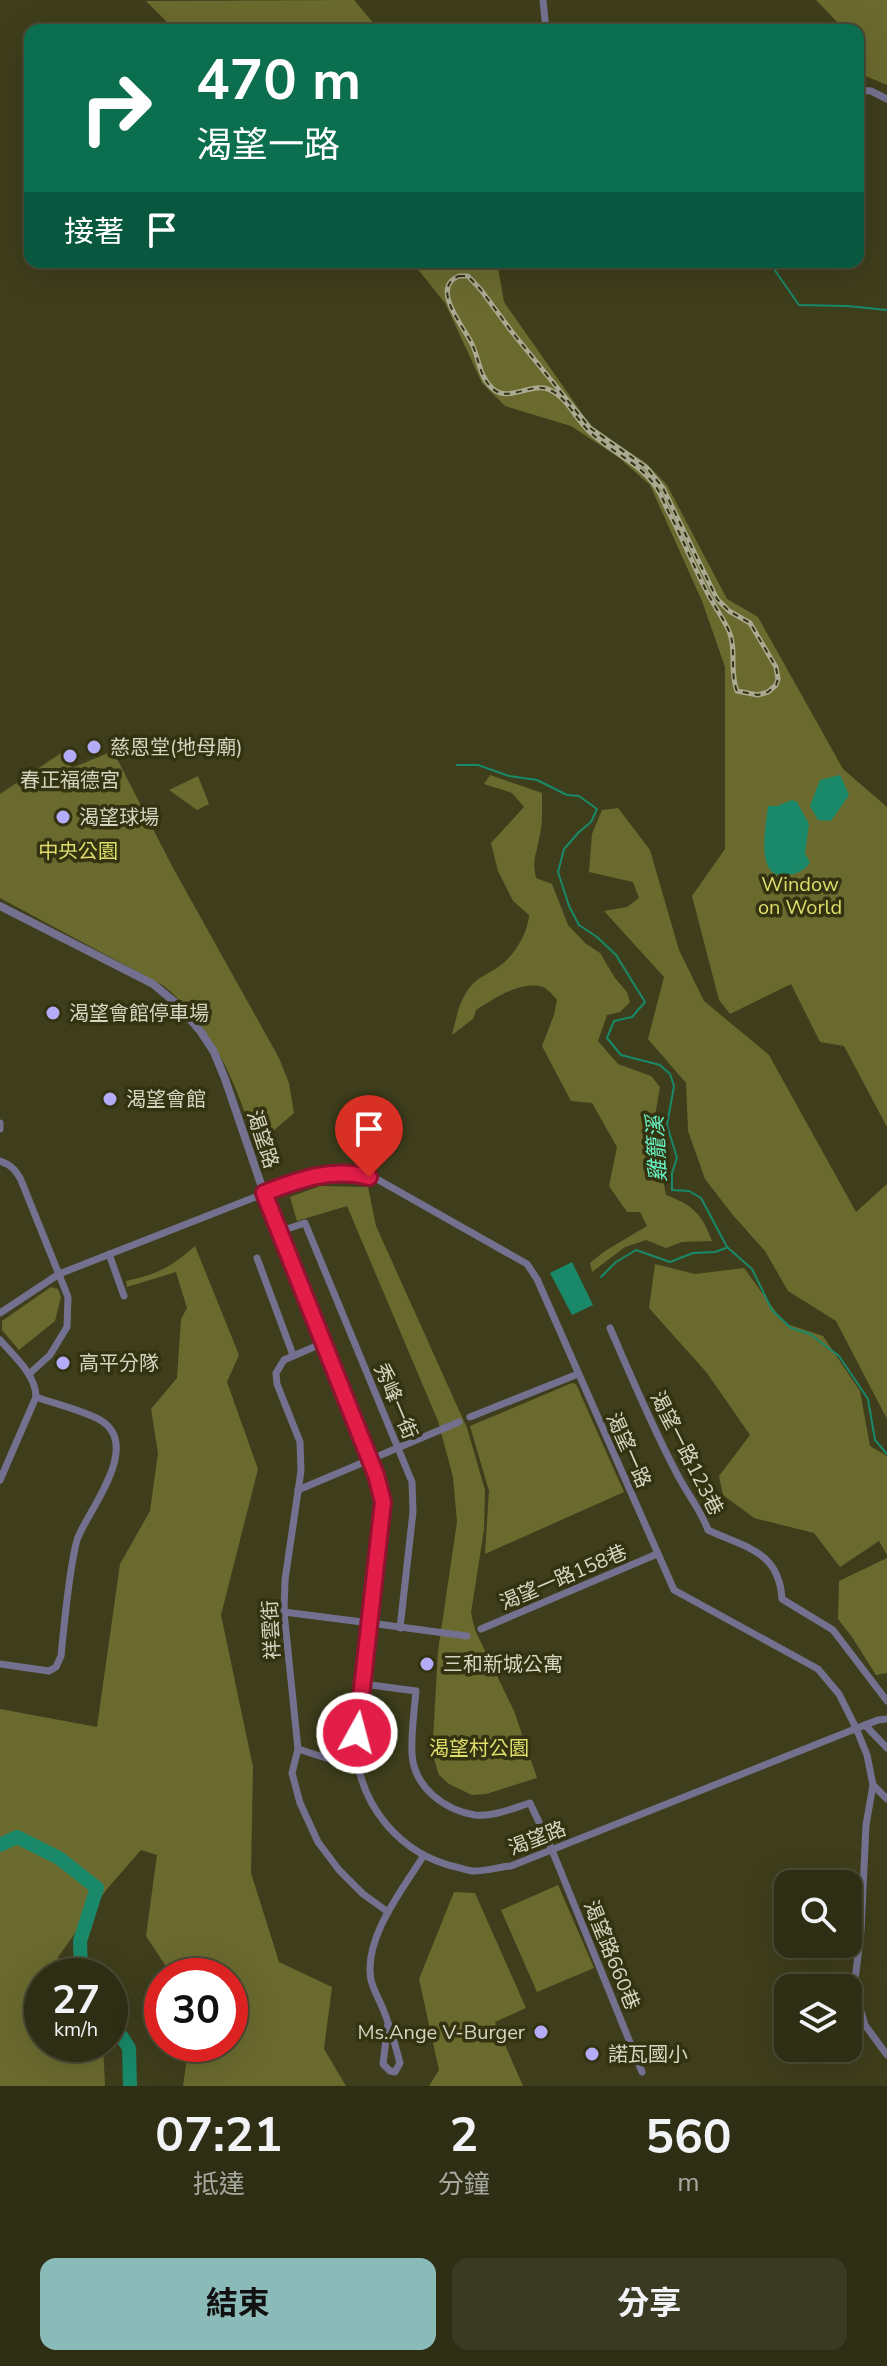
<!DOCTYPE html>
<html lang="zh-TW">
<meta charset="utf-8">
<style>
:root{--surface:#2e2e15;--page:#3a3a22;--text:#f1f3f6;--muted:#a7a8a0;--line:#494a34;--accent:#8bbbb9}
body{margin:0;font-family:"Nunito Sans","Noto Sans TC",sans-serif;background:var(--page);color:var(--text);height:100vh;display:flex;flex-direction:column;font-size:30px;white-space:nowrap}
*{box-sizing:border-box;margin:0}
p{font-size:26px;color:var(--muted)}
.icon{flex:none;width:44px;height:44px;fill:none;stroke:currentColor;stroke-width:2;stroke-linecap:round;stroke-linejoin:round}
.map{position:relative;height:2086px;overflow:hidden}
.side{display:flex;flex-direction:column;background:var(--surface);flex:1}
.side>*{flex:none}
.top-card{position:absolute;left:24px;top:24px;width:840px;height:244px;border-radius:16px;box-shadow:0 8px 32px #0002,0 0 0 2px var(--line);background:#0b6e4f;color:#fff;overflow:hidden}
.controls{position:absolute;left:774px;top:1870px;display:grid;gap:16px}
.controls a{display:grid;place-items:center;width:88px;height:88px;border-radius:16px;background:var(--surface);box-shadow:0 8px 32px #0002,0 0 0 2px var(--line);font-size:40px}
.speed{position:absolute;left:24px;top:1958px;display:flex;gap:16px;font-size:40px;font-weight:700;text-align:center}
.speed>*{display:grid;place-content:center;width:104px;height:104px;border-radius:50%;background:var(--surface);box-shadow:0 8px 32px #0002,0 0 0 2px var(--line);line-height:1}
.speed small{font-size:20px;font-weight:400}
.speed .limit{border:12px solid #d22;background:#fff;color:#111}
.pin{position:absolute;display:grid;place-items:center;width:68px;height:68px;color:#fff;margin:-82px -34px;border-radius:50% 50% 50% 0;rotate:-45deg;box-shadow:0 0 8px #0007}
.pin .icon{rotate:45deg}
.me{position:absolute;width:88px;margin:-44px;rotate:7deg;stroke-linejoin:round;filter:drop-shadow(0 0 6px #0008)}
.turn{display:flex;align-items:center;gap:28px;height:168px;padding:0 40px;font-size:36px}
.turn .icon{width:104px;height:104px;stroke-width:2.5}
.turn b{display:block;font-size:56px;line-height:68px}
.then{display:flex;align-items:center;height:76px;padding:0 40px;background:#0003;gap:16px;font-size:30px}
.eta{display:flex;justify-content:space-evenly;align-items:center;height:136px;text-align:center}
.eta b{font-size:48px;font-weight:700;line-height:56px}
.primary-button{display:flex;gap:16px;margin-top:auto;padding:16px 40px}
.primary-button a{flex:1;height:92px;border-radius:16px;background:var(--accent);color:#111;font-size:32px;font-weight:700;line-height:92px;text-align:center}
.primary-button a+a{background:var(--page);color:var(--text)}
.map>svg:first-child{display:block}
.green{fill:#6a6a2f}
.water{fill:#198969}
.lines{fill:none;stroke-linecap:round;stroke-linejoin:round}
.stream{stroke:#198969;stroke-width:2}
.river{stroke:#198969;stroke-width:14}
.minor{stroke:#747190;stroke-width:7}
.tertiary{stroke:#747190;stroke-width:8}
.rail-casing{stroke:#aaaa93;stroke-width:5}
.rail{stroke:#343311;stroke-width:2;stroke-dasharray:6;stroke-linecap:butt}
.route-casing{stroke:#92132f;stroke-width:20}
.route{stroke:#e11d48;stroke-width:14}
.poi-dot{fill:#b4acf9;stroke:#343311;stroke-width:3}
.labels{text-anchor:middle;stroke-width:7;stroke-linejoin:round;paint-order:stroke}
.poi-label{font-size:20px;fill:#d5d5c2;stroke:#343311;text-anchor:start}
.park-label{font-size:20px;fill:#dedd6b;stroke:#343311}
.street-label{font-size:20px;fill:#d5d5c2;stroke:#343311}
.water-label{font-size:22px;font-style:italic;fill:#67f1c3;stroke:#343311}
</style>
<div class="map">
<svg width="887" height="2086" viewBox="0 0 887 2086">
<rect width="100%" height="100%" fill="#3e3e1c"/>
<g class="green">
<polygon points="354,0 379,30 175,30 146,1"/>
<polygon points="816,0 887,0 887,85 858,73 858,30 845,30"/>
<polygon points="412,262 497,262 504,302 591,426 646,463 667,485 727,599 758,617 843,769 887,807 887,1127 844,1046 820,1042 791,984 730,1014 719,1000 692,896 725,849 725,667 702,601 650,485 618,457 571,426 505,406 482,383 445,303"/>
<path d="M113 751 172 866 279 1058 289 1083 294 1113 256 1146C238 1087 213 1026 164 986L0 898V794L61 753 72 768Z"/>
<path d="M490 775 542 793C542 809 543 824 539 839 536 856 532 860 536 878L552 884 568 925 585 943 600 953 615 978 627 992 630 1002 620 1012 607 1015 598 1041 618 1064 651 1076 660 1087 655 1116 668 1159 664 1185 666 1195C693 1205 702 1214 712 1241L682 1242 666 1248 646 1240 625 1247 592 1272 590 1263 605 1251 647 1226 640 1212H627L609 1186 617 1147 592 1103 571 1101 542 1046 554 1015 557 1000C553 995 548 989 543 987 521 980 493 999 476 1010L473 1019 452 1035C456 1019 459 1001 470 987 479 976 491 973 501 965 515 954 528 933 529 915L513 901 498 871 491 843 524 807 512 793 484 784Z"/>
<polygon points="198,776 209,804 197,810 169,790"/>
<polygon points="618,808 650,850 679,950 704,1001 769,1055 856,1212 887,1184 887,1419 836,1321 788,1291 765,1251 732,1214 705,1179 688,1131 686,1083 648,1039 664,977 604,911 627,907 639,898 633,882 589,872 592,834 602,810"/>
<polygon points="320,1186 368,1187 376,1226 467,1428 485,1490 484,1529 471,1613 475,1630 514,1711 537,1778 486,1794 472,1795 449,1784 439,1775 434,1759 433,1739 438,1651 457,1522 453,1477 438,1421 347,1206 297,1221 290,1197"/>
<path d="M195 1246 239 1355 227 1382 258 1469 221 1615 253 1767 251 1873 279 1962 332 1987 324 2049 346 2086H183L189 2044H230V1976H169L165 1965 146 1936 157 1855 141 1850 107 1889 58 1957 69 1976H42V2044H103L105 2086H0V1709L97 1727 120 1564 150 1511 158 1453 151 1409 177 1378 181 1319 187 1308 176 1272 127 1287 126 1281C158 1274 171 1267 195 1246Z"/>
<polygon points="655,1264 695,1274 744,1268 784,1323 823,1336 860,1391 870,1446 887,1456 887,1555 879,1541 840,1567 814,1533 754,1518 723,1495 719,1476 750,1435 707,1373 649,1308"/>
<polygon points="51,1287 58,1289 61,1297 55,1321 19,1350 2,1330 2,1321"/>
<polygon points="572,1383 576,1384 624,1492 485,1554 489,1491 470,1426"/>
<polygon points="887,1558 887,1673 876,1675 852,1637 838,1619 839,1581"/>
<polygon points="558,1885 594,1968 537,1992 501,1910"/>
<polygon points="454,1892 475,1893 526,2008 495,2022 523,2086 429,2086 439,2070 419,1979"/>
</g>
<g class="water">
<polygon points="840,775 849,795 831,821 818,820 810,806 820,780"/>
<path d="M792 800 797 802 809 824 805 853 810 863C803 871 799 873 788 875 754 881 766 826 768 806H777Z"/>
<polygon points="572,1262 593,1305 572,1315 550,1273"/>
</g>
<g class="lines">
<g class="stream">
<polyline points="769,262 799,305 847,306 887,310"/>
<polyline points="457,765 478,765 509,776 537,780 567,795 579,796 597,809 591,822 579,832 564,849 558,872 569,906 579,925 597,937 616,955 645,1002 632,1017 614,1021 607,1038 621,1055 660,1065 670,1074 674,1086 667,1125 677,1158 672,1173 672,1190 689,1191 701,1198 727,1247 752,1269 772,1310 791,1328 810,1334 839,1356 868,1399 875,1440 887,1454"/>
<polyline points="601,1277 616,1262 636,1250 670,1262 693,1253 715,1252 726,1248"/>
</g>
<g class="river">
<polyline points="0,1845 17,1837 59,1858 97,1888 80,1941 81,1976"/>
<polyline points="110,2019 129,2048 130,2086"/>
</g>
<g class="minor">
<polyline points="543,0 546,30"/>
<polyline points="858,90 871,91 887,99"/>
<polyline points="0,1123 0,1129"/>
<path d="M0 1161C11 1165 16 1170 21 1180L68 1297 67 1327 50 1355 29 1374"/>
<path d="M264 1193 376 1475 383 1502 356 1749C360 1806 400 1854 456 1867 462 1868 468 1871 474 1871 486 1871 499 1867 511 1866L865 1725 878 1720 887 1719"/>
<polyline points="278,1232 305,1223 412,1482 413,1512 400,1628"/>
<polyline points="109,1254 124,1296"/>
<polyline points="257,1258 293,1355"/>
<path d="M0 1313 59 1274 299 1180C332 1173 341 1171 375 1178L527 1264 537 1279 674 1590 818 1669 839 1694 856 1728 867 1755 873 1785 866 1825 861 1931 854 1988 865 2025 887 2055"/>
<path d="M610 1328C631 1376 651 1424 675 1470 685 1491 700 1508 708 1530 746 1548 779 1551 782 1599L833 1630 887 1701"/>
<path d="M0 1340C14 1356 36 1375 36 1397L0 1480"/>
<polyline points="323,1343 284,1360 276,1373 277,1384 300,1442 301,1471 285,1580 284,1612 298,1749 292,1773 300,1803 318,1842 339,1870 363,1894 388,1912"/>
<polyline points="470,1417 578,1374"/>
<polyline points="298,1490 459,1422"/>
<polyline points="284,1612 370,1623"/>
<polyline points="370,1623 467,1636"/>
<polyline points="481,1629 657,1554"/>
<path d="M0 1664 49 1671 56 1667 61 1656C64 1625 67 1595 72 1564 74 1555 75 1543 79 1535 91 1507 142 1444 100 1420 82 1410 55 1404 36 1397"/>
<path d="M363 1684 416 1691C414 1712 411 1733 412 1754 414 1787 444 1810 475 1815 493 1817 514 1808 530 1803L552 1850 642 2072"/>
<polyline points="865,1725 887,1748"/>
<polyline points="298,1749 326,1758 356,1755"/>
<polyline points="873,1785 887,1799"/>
<path d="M388 2023 383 2064 390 2071 395 2072 400 2063C395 2044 390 2026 383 2009 379 1999 373 1989 371 1980 363 1938 403 1889 424 1855"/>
</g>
<polyline class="tertiary" points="0,906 153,984 177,1004 201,1032 214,1052 225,1079 264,1193"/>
<g class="rail-casing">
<path id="rail" d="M459 276H468L481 290 512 332 590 428 647 468 663 488 717 599 729 611 750 623 776 667 778 679 776 685 768 692 758 695 737 691C729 671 737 649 729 631 722 616 712 603 705 588 692 563 682 536 668 511 664 502 660 492 654 484 637 462 612 452 592 434 577 422 568 398 550 390 531 381 508 404 492 388 479 376 479 358 472 344 465 328 429 288 459 276Z"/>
</g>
<use href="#rail" class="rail"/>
</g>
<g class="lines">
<g class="route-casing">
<path id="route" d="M357 1733 383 1502 376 1475 264 1193C298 1180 332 1167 369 1177"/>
</g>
<use href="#route" class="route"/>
</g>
<g class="poi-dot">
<circle cx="94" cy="747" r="8"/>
<circle cx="70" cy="756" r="8"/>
<circle cx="63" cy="817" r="8"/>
<circle cx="53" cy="1013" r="8"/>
<circle cx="110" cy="1099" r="8"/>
<circle cx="63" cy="1363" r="8"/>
<circle cx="427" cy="1664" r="8"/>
<circle cx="541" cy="2032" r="8"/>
<circle cx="592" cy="2054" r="8"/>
</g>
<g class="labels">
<g class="poi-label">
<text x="110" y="754">慈恩堂(地母廟)</text>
<text x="70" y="787" text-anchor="middle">春正福德宮</text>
<text x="79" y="824">渴望球場</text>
<text x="69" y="1020">渴望會館停車場</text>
<text x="126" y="1106">渴望會館</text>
<text x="79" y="1370">高平分隊</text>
<text x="443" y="1671">三和新城公寓</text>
<text x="525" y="2039" text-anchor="end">Ms.Ange V-Burger</text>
<text x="608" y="2061">諾瓦國小</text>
</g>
<g class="park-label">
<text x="78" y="858">中央公園</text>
<text x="800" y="891">Window<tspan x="800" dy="23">on World</tspan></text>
<text x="479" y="1755">渴望村公園</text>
</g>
<g class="street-label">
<text transform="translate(263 1139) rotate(72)" y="7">渴望路</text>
<text transform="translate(396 1401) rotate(67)" y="7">秀峰一街</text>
<text transform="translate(629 1450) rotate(66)" y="7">渴望一路</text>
<text transform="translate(687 1453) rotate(63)" y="7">渴望一路123巷</text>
<text transform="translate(563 1577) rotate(-23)" y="7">渴望一路158巷</text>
<text transform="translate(271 1630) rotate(-93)" y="7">祥雲街</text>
<text transform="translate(537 1838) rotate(-21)" y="7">渴望路</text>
<text transform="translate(612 1955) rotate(68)" y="7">渴望路660巷</text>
</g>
<g class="water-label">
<text transform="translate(656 1149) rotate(-93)" y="8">雞籠溪</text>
</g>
</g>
</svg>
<div class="controls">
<a><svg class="icon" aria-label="search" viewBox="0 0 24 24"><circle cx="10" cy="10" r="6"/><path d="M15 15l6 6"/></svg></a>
<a><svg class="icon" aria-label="layers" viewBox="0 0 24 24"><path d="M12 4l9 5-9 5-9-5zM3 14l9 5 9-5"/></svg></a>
</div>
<div class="speed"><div>27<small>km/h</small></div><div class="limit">30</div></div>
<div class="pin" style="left:369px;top:1177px;background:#d93025"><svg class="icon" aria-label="arrive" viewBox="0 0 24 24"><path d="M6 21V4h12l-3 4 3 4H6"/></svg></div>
<svg class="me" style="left:357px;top:1733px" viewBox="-20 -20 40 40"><circle r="17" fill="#e11d48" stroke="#fff" stroke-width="3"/><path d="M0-11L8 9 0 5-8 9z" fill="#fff"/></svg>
<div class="top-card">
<div class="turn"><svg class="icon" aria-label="right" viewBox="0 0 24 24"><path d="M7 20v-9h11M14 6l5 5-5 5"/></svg><div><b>470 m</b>渴望一路</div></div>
<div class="then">接著<svg class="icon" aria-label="arrive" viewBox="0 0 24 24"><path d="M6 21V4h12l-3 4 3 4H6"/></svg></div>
</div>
</div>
<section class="side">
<div class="eta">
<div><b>07:21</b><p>抵達</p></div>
<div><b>2</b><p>分鐘</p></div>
<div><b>560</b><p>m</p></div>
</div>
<div class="primary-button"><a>結束</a><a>分享</a></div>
</section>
